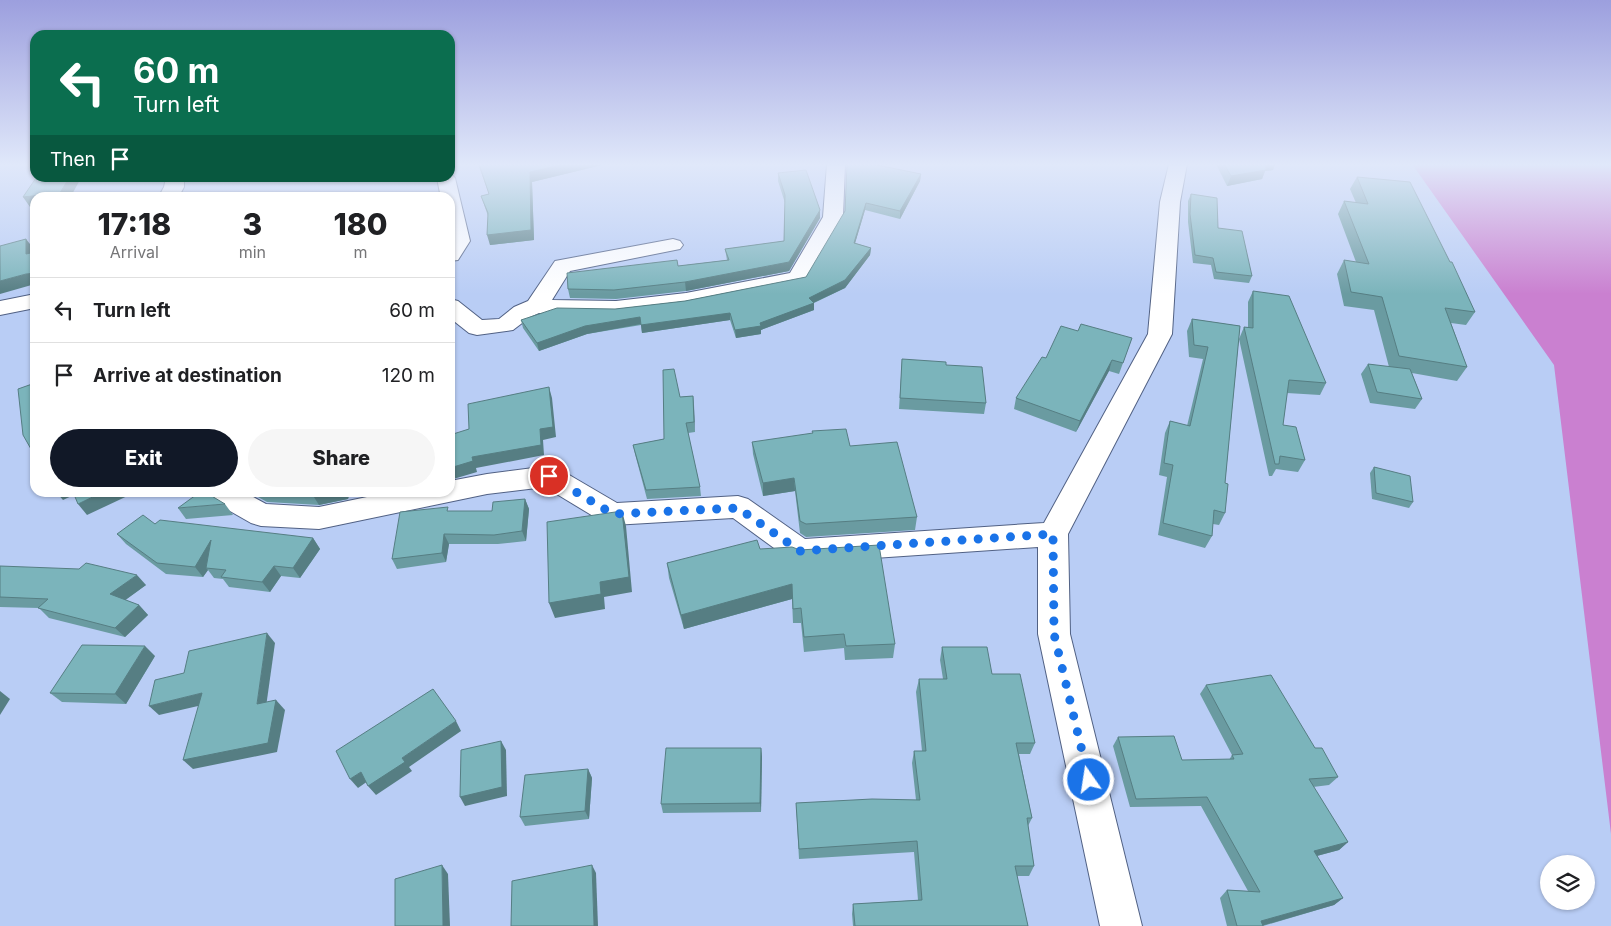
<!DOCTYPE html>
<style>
:root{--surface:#fff;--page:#f6f6f6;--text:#202124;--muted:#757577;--line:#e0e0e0;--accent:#111827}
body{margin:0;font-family:Inter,sans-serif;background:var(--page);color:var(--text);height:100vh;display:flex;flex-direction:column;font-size:19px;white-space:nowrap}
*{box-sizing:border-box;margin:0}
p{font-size:16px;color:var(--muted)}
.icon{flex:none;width:28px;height:28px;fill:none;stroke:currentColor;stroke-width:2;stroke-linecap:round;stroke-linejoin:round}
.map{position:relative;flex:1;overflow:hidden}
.details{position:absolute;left:30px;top:192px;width:425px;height:305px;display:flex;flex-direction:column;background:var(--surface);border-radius:15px;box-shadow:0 1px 4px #0004}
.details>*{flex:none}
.banner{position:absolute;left:30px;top:30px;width:425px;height:152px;border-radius:15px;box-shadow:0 1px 4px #0004;background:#0b6e4f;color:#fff;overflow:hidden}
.tools{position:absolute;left:1540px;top:855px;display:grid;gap:10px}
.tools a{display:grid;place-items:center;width:55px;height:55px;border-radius:50%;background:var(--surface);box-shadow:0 1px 4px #0004;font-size:25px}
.pin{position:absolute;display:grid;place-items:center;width:42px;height:42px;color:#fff;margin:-21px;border:2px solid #fff;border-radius:50%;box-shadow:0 1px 5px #0007}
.me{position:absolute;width:55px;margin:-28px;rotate:347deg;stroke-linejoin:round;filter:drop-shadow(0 0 4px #0008)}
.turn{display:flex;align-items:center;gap:18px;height:105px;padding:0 20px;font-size:22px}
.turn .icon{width:65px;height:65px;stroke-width:2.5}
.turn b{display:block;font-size:35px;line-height:42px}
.then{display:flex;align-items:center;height:48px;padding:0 20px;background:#0003;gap:10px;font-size:19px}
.eta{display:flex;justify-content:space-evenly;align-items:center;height:85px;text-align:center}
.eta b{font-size:30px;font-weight:800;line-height:35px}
.primary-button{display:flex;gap:10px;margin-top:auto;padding:10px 20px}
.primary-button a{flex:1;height:58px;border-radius:30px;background:var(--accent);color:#fff;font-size:20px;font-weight:800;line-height:58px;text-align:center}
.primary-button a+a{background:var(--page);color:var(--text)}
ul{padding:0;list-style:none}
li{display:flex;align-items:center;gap:15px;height:65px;padding:0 20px;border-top:1px solid var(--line)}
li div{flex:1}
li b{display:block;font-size:19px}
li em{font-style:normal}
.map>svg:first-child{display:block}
.water{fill:#ca80d0}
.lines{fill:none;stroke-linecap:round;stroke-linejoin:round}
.minor-casing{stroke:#516184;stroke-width:2}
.minor{fill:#fff;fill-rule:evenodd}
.wall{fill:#6a9ba1}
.shaded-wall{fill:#567e83}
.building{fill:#7bb4bb;stroke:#567e83}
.route{stroke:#1a73e8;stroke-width:9;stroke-dasharray:0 16.2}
</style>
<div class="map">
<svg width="1611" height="926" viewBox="0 0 1611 926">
<rect width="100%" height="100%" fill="#b9cdf5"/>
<polygon class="water" points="1412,164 1611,164 1611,834 1554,365"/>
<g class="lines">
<g class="minor-casing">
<g id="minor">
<polygon points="827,164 845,164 843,217 806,283 686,307 616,315 539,313 530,317 513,330 477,335 469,333 450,318 450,299 458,301 482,320 499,319 514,307 528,301 555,261 673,239 680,241 683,245 680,249 570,271 552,300 616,301 686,293 790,273 823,217"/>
<polygon points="1169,164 1187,164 1180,202 1172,334 1068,534 1070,634 1142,926 1100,926 1038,634 1038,547 800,563 789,559 733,518 613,525 603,522 545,487 487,494 319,529 261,526 251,523 209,499 205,492 244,492 266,504 319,507 391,492 450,492 450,481 487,474 549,466 559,469 617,503 738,496 748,499 805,539 1044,523 1148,334 1160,202"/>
<polygon points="450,173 455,178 470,241 458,260 450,261 450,198 441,198 437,178 450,178"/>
<polygon points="166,178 184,178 184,187 178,198 158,198 164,187"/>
<polygon points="35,294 35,308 0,315 0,301"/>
</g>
</g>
<use href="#minor" class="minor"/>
</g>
<g class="wall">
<polygon points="478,164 606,164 532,182 534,240 490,245 488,216 481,196 489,194"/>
<polygon points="1216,164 1275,164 1273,170 1265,171 1262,179 1227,186"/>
<polygon points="878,165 921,174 920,181 900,219 865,210 855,243 871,248 870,255 845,288 814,303 814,310 761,330 761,334 736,338 730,320 642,333 641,325 587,334 539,351 523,328 521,320 685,301 806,277"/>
<polygon points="778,173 820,218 789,271 686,291 616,299 570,298 568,289 678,266 727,260 725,249 784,241 785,203 778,181"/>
<polygon points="1357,177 1475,312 1466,325 1451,323 1467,367 1457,381 1412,373 1422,399 1415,409 1370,403 1361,374 1368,364 1389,367 1374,310 1344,306 1337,274 1344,260 1356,262 1338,214 1344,201 1356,203 1350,189"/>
<polygon points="1191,194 1218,228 1252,276 1249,283 1214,279 1211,265 1193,263 1188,222 1188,201"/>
<polygon points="1253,291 1326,383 1320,395 1287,393 1283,425 1305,460 1298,472 1276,469 1272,476 1269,476 1239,339 1244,327 1248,327 1248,302"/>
<polygon points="1192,319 1240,326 1225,483 1225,513 1219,525 1213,524 1212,536 1205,548 1158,535 1167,477 1159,475 1165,433 1170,421 1187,426 1203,359 1189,357 1187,331"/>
<polygon points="1078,331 1132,338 1119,374 1109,371 1076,432 1014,409 1016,398 1046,358"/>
<polygon points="902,359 986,403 984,414 899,409"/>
<polygon points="693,396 695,432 688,433 700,487 701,496 647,499 635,454 633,445 664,439 680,397"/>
<polygon points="752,442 850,446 917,517 915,530 806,537 800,533 795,491 763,496 753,454"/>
<polygon points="1374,467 1413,502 1409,508 1372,499 1370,473"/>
<polygon points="249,492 350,492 348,499 319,505 267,502"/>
<polygon points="525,499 529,509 526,541 498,544 449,544 446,562 397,569 392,559 450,511 492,511"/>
<polygon points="225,504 233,515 186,519 178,508"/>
<polygon points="117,534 313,538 320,549 300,578 281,576 270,592 229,587 223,579 214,578 208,570 203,577 166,574 126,544"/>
<polygon points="760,549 895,644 893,658 845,660 844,648 804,652 801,623 793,623 792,599 684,629 669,578 667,563"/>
<polygon points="0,566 146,585 125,600 139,605 148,615 125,637 49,618 39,608 0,607"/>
<polygon points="942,647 992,674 1035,743 1030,754 1019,754 1032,818 1028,826 1034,866 1029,876 1017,876 1028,926 853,926 852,914 853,904 918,900 914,852 799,859 796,803 916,800 912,763 914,751 922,751 916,692 919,679 943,679 940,660"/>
<polygon points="155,656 126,704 62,702 50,693"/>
<polygon points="1206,685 1315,748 1338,777 1329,785 1313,787 1348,842 1339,850 1317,856 1343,898 1334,905 1263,926 1227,926 1220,898 1227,890 1248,891 1201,806 1130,807 1113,746 1118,737 1182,760 1229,760 1232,755 1200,694"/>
<polygon points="761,748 762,757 761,812 663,813 661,804"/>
<polygon points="588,769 592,778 589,819 525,826 520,817"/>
</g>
<g class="shaded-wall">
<polygon points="566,164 606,164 532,182 534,240 490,245 487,235 530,172"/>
<polygon points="1265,164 1275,164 1273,170 1265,171 1262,179 1227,186 1231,176"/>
<polygon points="921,174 920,181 900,219 900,211"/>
<polygon points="69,178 81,178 70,198 35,198 35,206 30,207 23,197"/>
<polygon points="214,178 254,178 216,182"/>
<polygon points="866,203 865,210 853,250 854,243"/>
<polygon points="820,210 820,218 789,271 686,291 685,282 789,262"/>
<polygon points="26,239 34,249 34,264 26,254"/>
<polygon points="871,248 870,255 845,288 813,303 814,303 814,310 761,330 761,334 736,338 735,330 760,323 809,298"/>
<polygon points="35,273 35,284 0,294 0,281 26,274"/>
<polygon points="730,313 730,320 642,333 641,325"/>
<polygon points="640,317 641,324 587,334 539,351 537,343 585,326"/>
<polygon points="1112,360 1109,371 1076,432 1080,421"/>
<polygon points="549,387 552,398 556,437 543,440 544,455 476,468 477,472 450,480 450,468 472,457 540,429"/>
<polygon points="693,396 694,405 695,432 694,422"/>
<polygon points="794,478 795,491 763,496 763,483"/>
<polygon points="56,492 77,492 78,493 63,500"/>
<polygon points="103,492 136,492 87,515 78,504"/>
<polygon points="322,492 350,492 348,499 319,505 312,494"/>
<polygon points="525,499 529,509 526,541 522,531"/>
<polygon points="622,511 626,526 632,592 604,597 605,609 555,618 549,603 600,582"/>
<polygon points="444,534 449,544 446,562 442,553"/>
<polygon points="313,538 320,549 300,578 293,568"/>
<polygon points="211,540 206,568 208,570 203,577 195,567"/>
<polygon points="274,566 281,576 270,592 262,582"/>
<polygon points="137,575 146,585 120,604 110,594"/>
<polygon points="792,584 792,599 684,629 681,615"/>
<polygon points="139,605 148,615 125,637 115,628"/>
<polygon points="267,633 275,643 265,714 257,704"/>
<polygon points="145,646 155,656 126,704 115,694"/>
<polygon points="0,691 10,699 0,715"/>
<polygon points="202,693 211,703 159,715 149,706"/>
<polygon points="276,700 285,710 277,752 193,769 183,760"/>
<polygon points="456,721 461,731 409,767 412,771 376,795 368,786 402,758"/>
<polygon points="501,741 506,750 507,796 465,806 460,797"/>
<polygon points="761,748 762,757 761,812 760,803"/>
<polygon points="588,769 592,778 589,819 585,811"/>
<polygon points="361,772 368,781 358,788 350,779"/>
<polygon points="1348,842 1339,850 1305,859 1314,851"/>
<polygon points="442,865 448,874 450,926 443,926"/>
<polygon points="592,865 596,873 598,926 594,926"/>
<polygon points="1343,898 1334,905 1261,926 1261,921"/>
</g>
<g class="building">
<polygon points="479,164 566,164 530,172 531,230 487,235 488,213 481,196 489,194"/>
<polygon points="847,164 877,164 877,165 921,174 900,211 866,203 854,243 871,248 845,280 809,298 814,303 760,323 761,326 735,330 730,313 641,325 640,317 585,326 537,343 521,320 557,308 615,309 685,301 806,277 845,211"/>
<polygon points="1224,164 1266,164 1266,170 1231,176"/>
<polygon points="806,170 820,210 789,262 685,282 614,290 568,289 567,273 677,260 678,266 729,260 725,249 784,241 785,195 778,173"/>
<polygon points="1357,177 1410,182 1450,262 1452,262 1475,312 1445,308 1467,367 1399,356 1382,297 1351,292 1344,260 1369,264 1344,201 1368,204"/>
<polygon points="36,178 69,178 60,193 23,197"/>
<polygon points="1191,194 1217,198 1218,228 1242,231 1252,276 1216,272 1213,258 1195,255 1190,214"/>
<polygon points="26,239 26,254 35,252 35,273 26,274 0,281 0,246"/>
<polygon points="1253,291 1289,296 1326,383 1289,380 1283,425 1296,427 1305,460 1280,456 1279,464 1275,464 1244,327 1253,328"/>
<polygon points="1192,319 1240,326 1225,483 1228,484 1225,513 1214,510 1212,536 1163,523 1173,465 1164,463 1170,421 1190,426 1208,347 1194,345"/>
<polygon points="1081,324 1132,338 1123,363 1112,360 1080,421 1016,398 1042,357 1046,358 1061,326 1078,331"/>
<polygon points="902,359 946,362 946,365 982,367 986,403 900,398"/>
<polygon points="1368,364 1410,369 1422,399 1377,392"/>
<polygon points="674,369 680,397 693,396 694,422 686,423 700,487 646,490 633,445 664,439 663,370"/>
<polygon points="35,383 35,456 23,435 18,389"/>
<polygon points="549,387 553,427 540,429 541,445 472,457 473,461 450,468 450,435 469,429 468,404"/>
<polygon points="846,429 850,446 897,442 917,517 806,524 800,521 794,478 763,483 752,442 813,433 812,431"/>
<polygon points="1374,467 1410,476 1413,502 1376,493"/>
<polygon points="73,492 103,492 78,504"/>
<polygon points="200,492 205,492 225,504 178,508"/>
<polygon points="278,492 322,492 312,494"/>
<polygon points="525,499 522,531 494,535 444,534 442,553 392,559 400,512 448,507 447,511 492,511 493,502"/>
<polygon points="622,511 629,577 600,582 601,594 549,603 547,522"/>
<polygon points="143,515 155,524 160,520 313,538 293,568 274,566 262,582 221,577 226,570 206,568 211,540 195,567 157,563 117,534"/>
<polygon points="757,540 760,549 792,547 800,550 879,545 895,644 846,646 844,634 804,637 801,608 793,609 792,584 681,615 667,563"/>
<polygon points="86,563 137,575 110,594 139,605 115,628 38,608 48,599 0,597 0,566 79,569"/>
<polygon points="267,633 257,704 276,700 268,743 183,760 202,693 149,706 155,680 184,673 189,651"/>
<polygon points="82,645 145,646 115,694 50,693"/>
<polygon points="942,647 987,647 992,674 1020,674 1035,743 1016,743 1032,818 1027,818 1034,866 1015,866 1028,926 855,926 853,904 922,900 917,841 799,849 796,803 872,799 920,800 914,751 926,751 919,679 947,679"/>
<polygon points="1271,675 1315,748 1322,748 1338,777 1309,779 1348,842 1314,851 1343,898 1261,921 1263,926 1237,926 1227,890 1260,892 1207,797 1136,799 1118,737 1174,736 1182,760 1234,759 1232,755 1243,754 1206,685"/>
<polygon points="433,689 456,721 402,758 405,762 368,786 361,772 350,779 336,751"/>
<polygon points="501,741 502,787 460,797 461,750"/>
<polygon points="666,748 761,748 760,803 661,804"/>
<polygon points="588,769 585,811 520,817 525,775"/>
<polygon points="442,865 443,926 395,926 395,879"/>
<polygon points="592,865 594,926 511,926 512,881"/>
</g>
<linearGradient id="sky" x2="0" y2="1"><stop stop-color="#9c9fde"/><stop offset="0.56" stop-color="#e0e8fa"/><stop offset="1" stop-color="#e0e8fa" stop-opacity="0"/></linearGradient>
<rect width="1611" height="294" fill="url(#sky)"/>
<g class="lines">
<polyline class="route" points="549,476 613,514 738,508 800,551 1053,534 1054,634 1089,780"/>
</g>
</svg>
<div class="tools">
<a><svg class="icon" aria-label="layers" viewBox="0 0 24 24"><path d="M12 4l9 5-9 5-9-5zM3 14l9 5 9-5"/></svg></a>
</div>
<div class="pin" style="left:549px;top:476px;background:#d93025"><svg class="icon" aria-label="arrive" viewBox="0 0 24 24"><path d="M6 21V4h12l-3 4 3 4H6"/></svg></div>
<svg class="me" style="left:1089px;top:780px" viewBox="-20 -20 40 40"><circle r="17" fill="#1a73e8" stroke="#fff" stroke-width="3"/><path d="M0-11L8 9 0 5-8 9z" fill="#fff"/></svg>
<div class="banner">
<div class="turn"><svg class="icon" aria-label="left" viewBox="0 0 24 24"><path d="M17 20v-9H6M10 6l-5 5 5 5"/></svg><div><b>60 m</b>Turn left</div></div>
<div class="then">Then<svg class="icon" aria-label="arrive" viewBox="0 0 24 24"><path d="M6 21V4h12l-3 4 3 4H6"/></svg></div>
</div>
<section class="details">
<div class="eta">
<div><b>17:18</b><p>Arrival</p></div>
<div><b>3</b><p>min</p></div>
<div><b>180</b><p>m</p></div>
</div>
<ul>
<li><svg class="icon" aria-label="left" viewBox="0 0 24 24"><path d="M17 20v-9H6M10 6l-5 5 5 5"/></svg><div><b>Turn left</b></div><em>60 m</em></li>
<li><svg class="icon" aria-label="arrive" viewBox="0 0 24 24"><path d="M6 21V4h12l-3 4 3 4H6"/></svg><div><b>Arrive at destination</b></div><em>120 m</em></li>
</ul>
<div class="primary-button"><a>Exit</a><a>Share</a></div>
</section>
</div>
